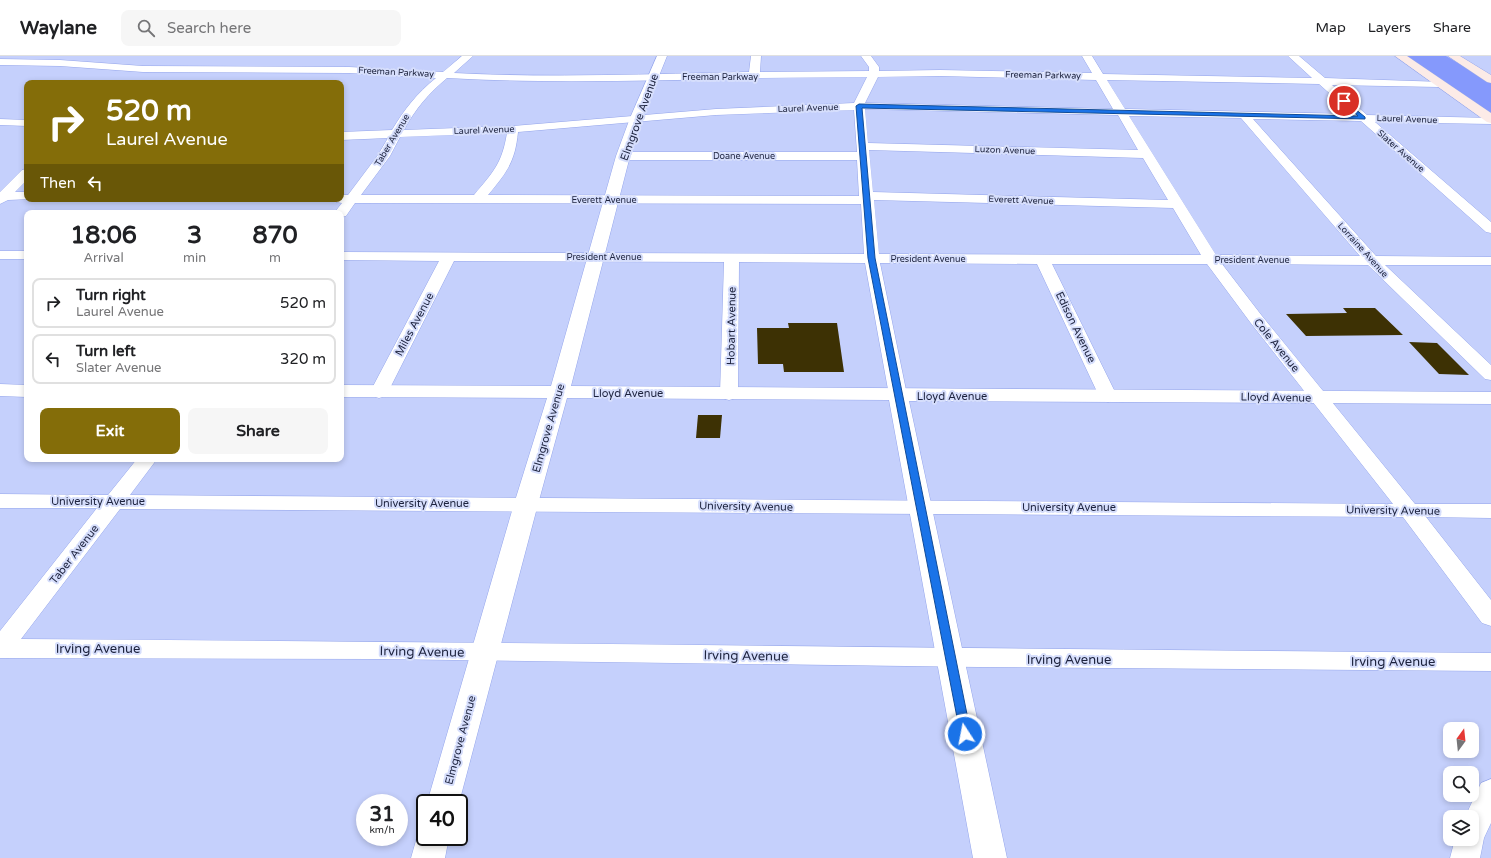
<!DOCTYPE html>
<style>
:root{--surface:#fff;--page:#f6f6f6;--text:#202124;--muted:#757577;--line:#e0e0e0;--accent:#846d09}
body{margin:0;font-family:"Varela Round",sans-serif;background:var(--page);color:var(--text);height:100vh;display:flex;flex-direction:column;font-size:15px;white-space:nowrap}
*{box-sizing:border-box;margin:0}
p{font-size:13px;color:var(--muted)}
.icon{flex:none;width:22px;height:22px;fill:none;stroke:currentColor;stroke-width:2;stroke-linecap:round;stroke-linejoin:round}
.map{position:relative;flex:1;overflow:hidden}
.details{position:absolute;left:24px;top:154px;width:320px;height:252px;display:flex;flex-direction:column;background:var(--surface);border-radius:8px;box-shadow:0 2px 6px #0003}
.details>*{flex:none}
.hud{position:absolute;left:24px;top:24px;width:320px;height:122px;border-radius:8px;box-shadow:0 2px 6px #0003;background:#846d09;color:#fff;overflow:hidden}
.needle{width:26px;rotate:15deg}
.fabs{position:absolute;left:1443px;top:666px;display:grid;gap:8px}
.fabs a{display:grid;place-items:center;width:36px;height:36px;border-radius:8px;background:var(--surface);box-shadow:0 2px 6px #0003;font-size:20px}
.speed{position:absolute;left:356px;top:738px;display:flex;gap:8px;font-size:20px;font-weight:700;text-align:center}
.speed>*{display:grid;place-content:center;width:52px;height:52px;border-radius:50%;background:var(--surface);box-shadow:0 2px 6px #0003;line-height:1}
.speed small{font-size:10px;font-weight:400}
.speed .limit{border:2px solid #111;border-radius:6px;background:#fff;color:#111}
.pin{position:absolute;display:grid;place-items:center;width:34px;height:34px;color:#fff;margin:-17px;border:2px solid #fff;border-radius:50%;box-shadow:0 1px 4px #0007}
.me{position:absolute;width:44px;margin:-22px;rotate:349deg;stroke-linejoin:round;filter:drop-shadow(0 0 3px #0008)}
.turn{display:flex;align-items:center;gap:14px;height:84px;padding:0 16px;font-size:18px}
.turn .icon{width:52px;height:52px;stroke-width:2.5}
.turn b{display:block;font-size:28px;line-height:34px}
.then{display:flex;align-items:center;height:38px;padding:0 16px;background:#0003;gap:8px;font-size:15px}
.eta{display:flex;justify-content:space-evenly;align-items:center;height:68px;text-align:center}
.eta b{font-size:24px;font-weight:800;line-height:28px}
.action{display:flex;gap:8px;margin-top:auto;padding:8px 16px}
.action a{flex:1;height:46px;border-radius:8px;background:var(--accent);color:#fff;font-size:16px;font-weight:800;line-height:46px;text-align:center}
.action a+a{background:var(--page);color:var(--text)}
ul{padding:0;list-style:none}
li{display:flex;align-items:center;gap:12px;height:50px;margin:0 8px 6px;padding:0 8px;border:2px solid var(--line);border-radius:8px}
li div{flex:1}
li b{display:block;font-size:15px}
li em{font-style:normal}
header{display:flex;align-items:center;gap:24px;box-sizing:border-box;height:56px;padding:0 20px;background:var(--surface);border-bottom:1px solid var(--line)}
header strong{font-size:19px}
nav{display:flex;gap:22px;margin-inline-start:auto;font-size:14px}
.search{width:280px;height:36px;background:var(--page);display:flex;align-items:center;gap:10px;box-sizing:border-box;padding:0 14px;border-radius:8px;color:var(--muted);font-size:15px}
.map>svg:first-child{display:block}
.green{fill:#8599fc}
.building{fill:#3d3104}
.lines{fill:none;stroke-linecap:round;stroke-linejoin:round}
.minor-casing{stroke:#94a5eb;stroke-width:1}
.tertiary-casing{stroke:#94a5eb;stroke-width:1}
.secondary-casing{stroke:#94a5eb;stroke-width:1}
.minor{fill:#fff;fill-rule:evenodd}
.tertiary{fill:#fff;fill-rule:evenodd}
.secondary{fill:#fcebe7;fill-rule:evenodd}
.route{fill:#1a73e8;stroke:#114b97}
.labels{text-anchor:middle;stroke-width:4;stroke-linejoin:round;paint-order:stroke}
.far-street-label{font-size:9px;fill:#1d233e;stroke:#d6defc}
.street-label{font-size:11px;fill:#1d233e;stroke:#d6defc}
.near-street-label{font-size:13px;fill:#1d233e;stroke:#d6defc}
</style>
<header>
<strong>Waylane</strong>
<div class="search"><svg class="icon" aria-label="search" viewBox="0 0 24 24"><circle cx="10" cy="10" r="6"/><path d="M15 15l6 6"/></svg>Search here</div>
<nav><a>Map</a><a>Layers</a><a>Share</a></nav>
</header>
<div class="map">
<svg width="1491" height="802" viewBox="0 0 1491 802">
<rect width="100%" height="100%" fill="#c5d0fc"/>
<polygon class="green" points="1404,0 1446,0 1491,26 1491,59"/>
<g class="building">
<polygon points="1343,252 1375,252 1403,279 1306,280 1286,258 1347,257"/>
<polygon points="788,267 837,267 844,316 784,316 783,308 758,308 757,272 789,272"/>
<polygon points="1409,286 1437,287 1469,319 1439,318"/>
<polygon points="698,359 722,359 720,382 696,382"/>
</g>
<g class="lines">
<g class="minor-casing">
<g id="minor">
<path d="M462 0H473L454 17C552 22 651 18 749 16L751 0H761L760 16 869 15V11L861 0H871L879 11V15L940 14 1092 17 1082 0H1092L1103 18 1312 22 1288 0H1299L1325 22 1443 26 1444 28 1439 31 1332 29 1367 59 1491 62V68L1375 66 1491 166V177L1486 176 1361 65 1253 63 1376 200 1491 201V209H1385L1491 309V324L1485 323 1368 209 1222 208 1262 260 1415 448H1491V462L1426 461 1491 544V570L1482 567 1403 461 120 453 21 583C511 586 1001 593 1491 597V615L978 611 379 603 0 602V575L97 452H0V438L108 439 137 403H157L130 439 1393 448 1250 266 1207 208H1052L1117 340 1115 344 1108 346 1101 344 1099 340 1037 208 880 207 907 339 905 343 898 345 891 343 889 339 865 207 739 206 738 338 736 342 729 344 722 342 720 338 724 206 454 205 388 336 385 340 379 342 373 340 370 336 439 205 341 204V196L864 198 861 148 355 147 346 160 341 161V157H334L342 147 336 146 334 143H341V139H348L378 99 388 82 341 84V76L392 74C404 54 417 37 436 22L349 17 143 16 60 10 0 9V3L60 4 143 10 349 11 443 16ZM940 20 1096 24 1113 53 865 47 878 21ZM867 21 854 47 716 53 513 70 404 74C415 53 429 37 447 22 548 28 650 24 751 23L755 24 759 22ZM1107 24 1319 28 1353 58 1125 53ZM865 53 1118 59 1138 94 868 87ZM854 54 857 96H623L619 97 617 100 619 103 623 104H857L859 140 488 139C507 116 515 106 518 76L716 59ZM1129 60 1241 62 1360 200 1216 199ZM507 77C502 108 493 116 474 139H361L390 100 400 81ZM869 94 1143 102 1168 144 873 136ZM874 144 1173 152 1201 199 879 198Z"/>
<polygon points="0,63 27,64 27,70 0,69"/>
<polygon points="27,113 27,124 15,136 27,136 27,143 31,143 8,144 0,148 0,136 22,114"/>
<rect x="0" y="195" width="27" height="8"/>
<polygon points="1491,723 1491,767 1484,782 1480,802 1450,802 1455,783 1472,783 1472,761 1465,761 1481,727"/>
</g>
</g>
<g class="tertiary-casing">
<g id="tertiary">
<polygon points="657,0 667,0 642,62 630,100 571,330 1491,336 1491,348 909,345 1007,802 973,802 889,344 567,342 538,448 459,747 427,747 514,448 547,342 341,341 341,329 551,330 616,100 630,62"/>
<polygon points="0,328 27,329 27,341 0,340"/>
<polygon points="425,770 425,781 449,781 445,802 411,802 417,781 421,771"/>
</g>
</g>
<g class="secondary-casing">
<g id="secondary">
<polygon points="1395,0 1407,0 1491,57 1491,67 1487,66"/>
<polygon points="1448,0 1460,0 1491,19 1491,27 1487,26"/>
</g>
</g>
<use href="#minor" class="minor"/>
<use href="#tertiary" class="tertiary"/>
<use href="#secondary" class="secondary"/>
</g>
<polygon class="route" points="1344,44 1365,61 1365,63 862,52 875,202 971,678 969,682 965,683 961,682 868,202 856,50 859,48 1358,60 1342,46"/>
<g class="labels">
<g class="far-street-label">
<text transform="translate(396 16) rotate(3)" y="3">Freeman Parkway</text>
<text transform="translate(1043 19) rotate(1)" y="3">Freeman Parkway</text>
<text x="720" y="24">Freeman Parkway</text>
<text transform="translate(808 52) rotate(-2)" y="3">Laurel Avenue</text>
<text transform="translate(1407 63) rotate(2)" y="3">Laurel Avenue</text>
<text transform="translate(484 74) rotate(-2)" y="3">Laurel Avenue</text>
<text transform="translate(392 84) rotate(-59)" y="3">Taber Avenue</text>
<text transform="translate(1005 94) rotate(2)" y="3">Luzon Avenue</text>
<text transform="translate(1401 95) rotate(41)" y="3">Slater Avenue</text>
<text x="744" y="103">Doane Avenue</text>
<text x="604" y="147">Everett Avenue</text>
<text transform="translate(1021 144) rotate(2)" y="3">Everett Avenue</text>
<text transform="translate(1363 194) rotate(48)" y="3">Lorraine Avenue</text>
<text x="604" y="204">President Avenue</text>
<text x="928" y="206">President Avenue</text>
<text x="1252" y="207">President Avenue</text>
</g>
<g class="street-label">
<text transform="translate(639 61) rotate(-70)" y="4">Elmgrove Avenue</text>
<text transform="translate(414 268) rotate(-62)" y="4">Miles Avenue</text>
<text transform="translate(731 270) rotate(-89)" y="4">Hobart Avenue</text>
<text transform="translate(1076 271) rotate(64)" y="4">Edison Avenue</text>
<text transform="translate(1277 289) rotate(51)" y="4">Cole Avenue</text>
<text x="628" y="341">Lloyd Avenue</text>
<text x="952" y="344">Lloyd Avenue</text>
<text transform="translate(1276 341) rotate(1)" y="4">Lloyd Avenue</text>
<text transform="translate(548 372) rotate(-74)" y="4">Elmgrove Avenue</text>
<text x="98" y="449">University Avenue</text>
<text x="422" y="451">University Avenue</text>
<text transform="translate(746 450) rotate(1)" y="4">University Avenue</text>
<text x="1069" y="455">University Avenue</text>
<text transform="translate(1393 454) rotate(1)" y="4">University Avenue</text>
<text transform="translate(74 498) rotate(-52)" y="4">Taber Avenue</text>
<text transform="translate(460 684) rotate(-75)" y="4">Elmgrove Avenue</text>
</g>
<g class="near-street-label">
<text x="98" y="597">Irving Avenue</text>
<text transform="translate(422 595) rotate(1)" y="5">Irving Avenue</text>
<text transform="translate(746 599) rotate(1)" y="5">Irving Avenue</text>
<text x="1069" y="608">Irving Avenue</text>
<text x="1393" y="610">Irving Avenue</text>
</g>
</g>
</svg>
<div class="fabs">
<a><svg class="needle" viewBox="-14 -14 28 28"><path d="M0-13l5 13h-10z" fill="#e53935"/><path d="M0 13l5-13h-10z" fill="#757577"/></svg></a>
<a><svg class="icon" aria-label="search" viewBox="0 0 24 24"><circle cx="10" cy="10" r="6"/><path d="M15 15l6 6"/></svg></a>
<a><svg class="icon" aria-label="layers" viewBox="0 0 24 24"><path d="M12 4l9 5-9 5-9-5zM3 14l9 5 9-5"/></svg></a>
</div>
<div class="speed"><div>31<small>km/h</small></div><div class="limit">40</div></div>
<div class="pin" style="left:1344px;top:45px;background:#d93025"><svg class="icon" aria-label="arrive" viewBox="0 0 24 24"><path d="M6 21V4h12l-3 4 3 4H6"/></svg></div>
<svg class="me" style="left:965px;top:678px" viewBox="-20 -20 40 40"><circle r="17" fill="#1a73e8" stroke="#fff" stroke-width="3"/><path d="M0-11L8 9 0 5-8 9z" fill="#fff"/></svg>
<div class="hud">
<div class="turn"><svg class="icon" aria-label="right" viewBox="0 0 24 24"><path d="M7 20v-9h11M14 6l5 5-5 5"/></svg><div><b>520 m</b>Laurel Avenue</div></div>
<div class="then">Then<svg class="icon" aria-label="left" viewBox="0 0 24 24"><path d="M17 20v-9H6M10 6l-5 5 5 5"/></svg></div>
</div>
<section class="details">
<div class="eta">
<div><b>18:06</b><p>Arrival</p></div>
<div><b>3</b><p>min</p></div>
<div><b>870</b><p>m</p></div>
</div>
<ul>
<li><svg class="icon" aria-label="right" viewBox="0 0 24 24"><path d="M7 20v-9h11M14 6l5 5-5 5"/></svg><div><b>Turn right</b><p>Laurel Avenue</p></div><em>520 m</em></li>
<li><svg class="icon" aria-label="left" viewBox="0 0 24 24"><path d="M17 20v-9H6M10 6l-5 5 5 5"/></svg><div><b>Turn left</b><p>Slater Avenue</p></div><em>320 m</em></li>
</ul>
<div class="action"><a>Exit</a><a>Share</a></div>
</section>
</div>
